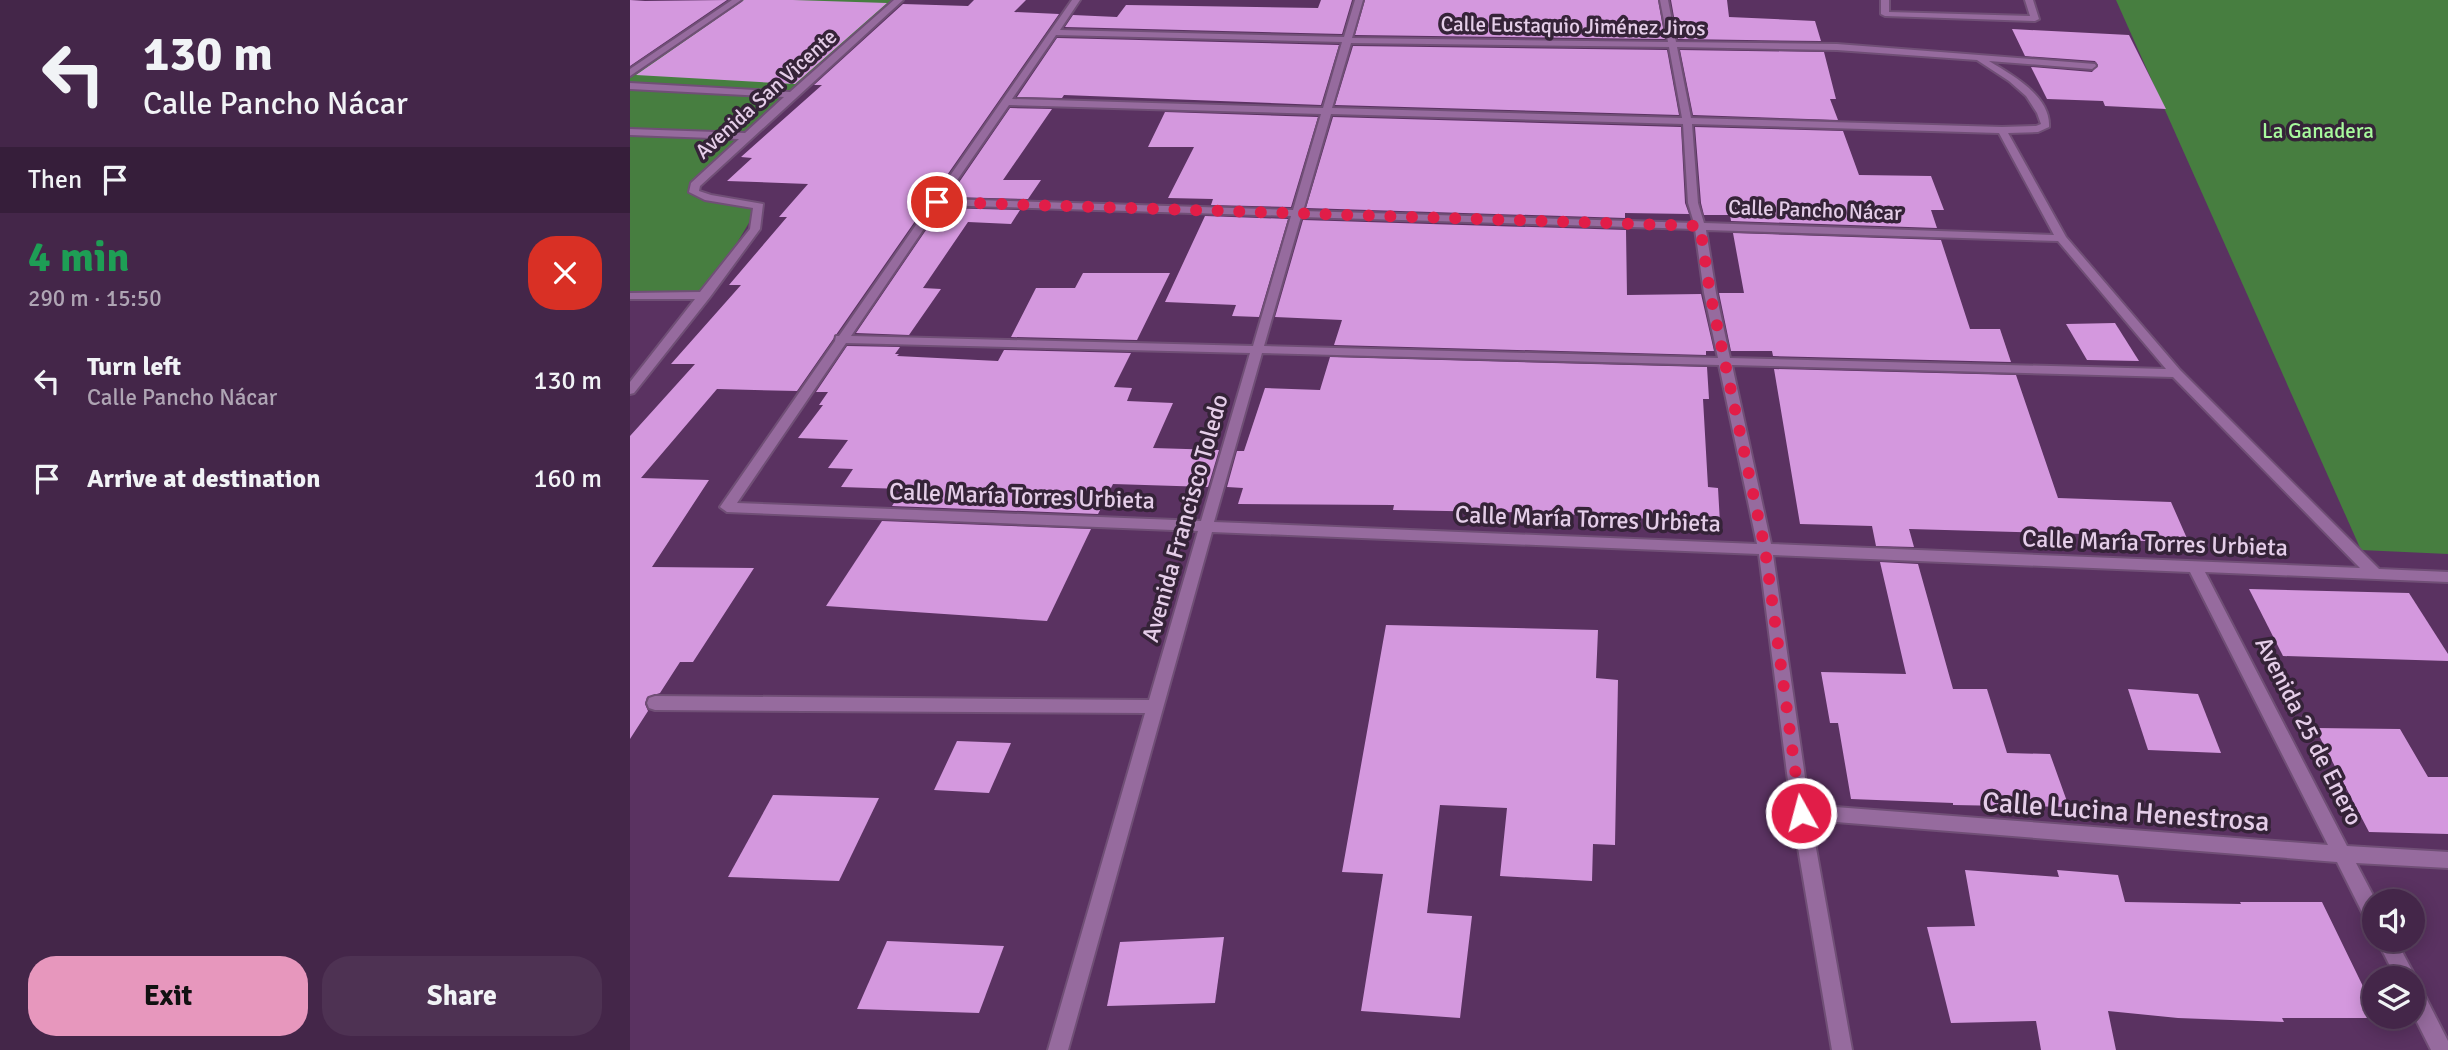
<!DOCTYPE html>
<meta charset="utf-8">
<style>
:root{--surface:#442649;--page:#4e3253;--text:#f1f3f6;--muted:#afa5b4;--line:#5c4361;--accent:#e797bd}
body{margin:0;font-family:Signika,sans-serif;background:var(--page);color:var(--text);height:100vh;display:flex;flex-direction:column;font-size:26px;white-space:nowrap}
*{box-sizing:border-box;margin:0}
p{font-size:23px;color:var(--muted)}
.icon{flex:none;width:38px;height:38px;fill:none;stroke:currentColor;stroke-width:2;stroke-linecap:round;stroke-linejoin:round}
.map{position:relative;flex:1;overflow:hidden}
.sheet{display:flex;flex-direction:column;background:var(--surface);width:630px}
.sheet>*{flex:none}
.hud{background:#442649;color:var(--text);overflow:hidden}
.controls{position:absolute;left:1732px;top:889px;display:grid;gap:14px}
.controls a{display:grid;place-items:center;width:63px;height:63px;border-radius:50%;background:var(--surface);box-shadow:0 4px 18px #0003,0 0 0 2px var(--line);font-size:35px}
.pin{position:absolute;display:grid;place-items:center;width:60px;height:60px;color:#fff;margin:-30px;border:4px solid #fff;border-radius:50%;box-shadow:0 2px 7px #0007}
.me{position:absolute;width:77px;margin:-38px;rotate:353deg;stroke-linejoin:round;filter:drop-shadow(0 0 5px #0008)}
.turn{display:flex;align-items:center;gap:24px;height:147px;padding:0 28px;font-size:32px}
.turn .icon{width:91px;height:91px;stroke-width:2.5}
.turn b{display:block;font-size:49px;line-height:60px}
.then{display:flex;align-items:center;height:66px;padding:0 28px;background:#0003;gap:14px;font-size:26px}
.round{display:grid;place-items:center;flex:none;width:74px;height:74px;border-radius:28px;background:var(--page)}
.summary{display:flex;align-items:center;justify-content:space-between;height:119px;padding:0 28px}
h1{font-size:42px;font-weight:700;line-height:52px;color:#1e9e55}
.primary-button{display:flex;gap:14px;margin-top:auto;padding:14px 28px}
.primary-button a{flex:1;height:80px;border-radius:28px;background:var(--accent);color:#111;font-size:28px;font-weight:700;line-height:80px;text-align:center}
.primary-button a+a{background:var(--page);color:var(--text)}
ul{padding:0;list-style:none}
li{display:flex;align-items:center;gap:21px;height:98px;padding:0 28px}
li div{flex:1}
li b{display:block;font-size:26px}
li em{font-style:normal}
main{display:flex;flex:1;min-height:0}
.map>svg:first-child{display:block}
.green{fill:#477e40}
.building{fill:#d498de}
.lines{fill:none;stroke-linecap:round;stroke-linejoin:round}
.lane-casing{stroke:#704f76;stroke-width:4}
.street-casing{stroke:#704f76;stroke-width:4}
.lane{fill:#966b9e;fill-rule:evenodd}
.street{fill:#966b9e;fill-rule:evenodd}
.route{stroke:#e11d48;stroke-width:12;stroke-dasharray:0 21.6}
.labels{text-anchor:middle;stroke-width:7;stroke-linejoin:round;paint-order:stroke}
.far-street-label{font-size:21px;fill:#e5cee9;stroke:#352338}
.far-park-label{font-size:21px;fill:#a8fa9d;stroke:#352338}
.street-label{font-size:24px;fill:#e5cee9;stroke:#352338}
.near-street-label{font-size:28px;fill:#e5cee9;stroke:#352338}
</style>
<main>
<section class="sheet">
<div class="hud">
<div class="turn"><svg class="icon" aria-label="left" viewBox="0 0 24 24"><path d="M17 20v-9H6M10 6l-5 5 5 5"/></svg><div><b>130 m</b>Calle Pancho Nácar</div></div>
<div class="then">Then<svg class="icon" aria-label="arrive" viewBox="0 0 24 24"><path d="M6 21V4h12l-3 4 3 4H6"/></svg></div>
</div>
<div class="summary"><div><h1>4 min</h1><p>290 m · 15:50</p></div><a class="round" style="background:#d93025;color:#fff"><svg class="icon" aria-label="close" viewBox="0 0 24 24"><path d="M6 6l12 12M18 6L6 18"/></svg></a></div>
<ul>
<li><svg class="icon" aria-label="left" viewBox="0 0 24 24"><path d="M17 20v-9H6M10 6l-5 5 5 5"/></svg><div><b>Turn left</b><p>Calle Pancho Nácar</p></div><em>130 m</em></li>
<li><svg class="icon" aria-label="arrive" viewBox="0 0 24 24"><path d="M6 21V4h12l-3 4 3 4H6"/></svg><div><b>Arrive at destination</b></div><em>160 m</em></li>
</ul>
<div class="primary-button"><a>Exit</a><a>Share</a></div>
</section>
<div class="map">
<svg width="1818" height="1050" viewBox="0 0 1818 1050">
<rect width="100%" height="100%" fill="#5a3261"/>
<g class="green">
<polygon points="108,0 269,0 116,136 65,192 129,206 76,295 0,296 0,75"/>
<polygon points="1486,0 1818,0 1818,554 1731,550"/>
</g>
<g class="building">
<polygon points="0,0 15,1 97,0 0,66"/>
<polygon points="114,0 163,0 257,3 165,84 6,75"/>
<polygon points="344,0 396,0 384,12 429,14 167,391 87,389 11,478 79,480 22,567 124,568 63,662 50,662 30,693 17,697 15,704 18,711 0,739 0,436 65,364 41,364 111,285 99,285 157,217 149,217 178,184 97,181 122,158 111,157 192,85 184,85 273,4 338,6"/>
<polygon points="691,0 722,0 712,34 435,27 443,15 487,17 496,5 688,8"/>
<polygon points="735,0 1028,0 1035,39 725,35"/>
<polygon points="1041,0 1097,0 1099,17 1185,21 1191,41 1048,39"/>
<polygon points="1382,29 1499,35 1536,109 1475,106 1473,101 1417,99 1401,67 1462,72 1468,65 1465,61 1395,56"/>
<polygon points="427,38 709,45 691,105 434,95 432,98 387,97"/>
<polygon points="723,46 1037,50 1049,115 705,105"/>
<polygon points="1050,50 1194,52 1206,99 1200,99 1208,120 1063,115"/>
<polygon points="380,108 422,109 373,180 411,180 398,199 319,197"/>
<polygon points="535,112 688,117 661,207 581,205 583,199 538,198 564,147 518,147"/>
<polygon points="703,117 1051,127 1055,203 1059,214 995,213 995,218 676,208"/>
<polygon points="1065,127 1213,131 1229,175 1301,176 1314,210 1301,210 1307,228 1101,221 1100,215 1074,215 1071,203"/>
<polygon points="311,208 390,210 381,224 338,222 293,288 311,289 279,335 226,333"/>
<polygon points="575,216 658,219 629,317 602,316 606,305 535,302"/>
<polygon points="673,220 996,230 997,295 1071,294 1084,351 1076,351 1076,355 704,345 712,320 645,317"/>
<polygon points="1103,233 1311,240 1340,329 1370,329 1381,362 1143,356 1142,351 1101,351 1089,293 1114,293"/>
<polygon points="453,273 540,273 507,340 381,337 406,288 445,288"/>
<polygon points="1485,323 1509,361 1457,360 1436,324"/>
<polygon points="217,346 270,347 265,354 269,354 267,356 368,361 374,350 501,353 484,387 502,388 497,401 543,403 523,448 589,450 578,487 483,484 468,514 262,506 273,489 211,487 223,469 198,468 218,440 168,438 193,405 189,405 198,392 186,392"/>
<polygon points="700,357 1077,367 1079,399 1073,399 1078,487 1088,488 1090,523 918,513 763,510 764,505 608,504 613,488 597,487 607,451 614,451 635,388 690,390"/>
<polygon points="1144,369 1386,375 1428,498 1541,502 1559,543 1492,540 1491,535 1279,529 1284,547 1246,546 1242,526 1170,524"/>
<polygon points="252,521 461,529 417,621 196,606"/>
<polygon points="1250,562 1288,564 1323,689 1357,689 1377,753 1420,754 1439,807 1323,805 1323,803 1221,799 1208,723 1200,723 1191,672 1276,674"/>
<polygon points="1619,589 1779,593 1818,654 1818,661 1653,656"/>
<polygon points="756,625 968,630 966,678 988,680 985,845 963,844 962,881 870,876 877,808 810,805 797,913 842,916 830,1018 731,1011 753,874 712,872"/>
<polygon points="1498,689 1568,694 1591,753 1518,750"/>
<polygon points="1685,728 1770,729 1798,777 1818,777 1818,834 1739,832"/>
<polygon points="327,741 381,743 359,793 304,790"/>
<polygon points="143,795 249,798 209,881 98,877"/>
<polygon points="1335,870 1429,877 1427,870 1488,875 1495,902 1611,904 1610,902 1692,902 1745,1011 1745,1017 1748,1018 1652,1018 1654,1022 1548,1018 1478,1011 1486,1050 1411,1050 1406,1021 1321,1023 1297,927 1345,926"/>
<polygon points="594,937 585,1003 477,1006 490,942"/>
<polygon points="257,941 374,946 349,1013 227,1009"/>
</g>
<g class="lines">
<g class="lane-casing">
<polygon id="lane" points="1251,0 1259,0 1259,12 1400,16 1395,0 1403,0 1409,19 1405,21 1255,16 1251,14"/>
</g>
<g class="street-casing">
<g id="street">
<polygon points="102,0 111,0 0,76 0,69"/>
<polygon points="264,0 273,0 70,186 69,191 81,195 133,204 130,229 80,297 4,393 0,394 0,382 65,299 0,299 0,293 70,292 120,229 123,208 75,200 59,192 61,183 109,139 0,135 0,129 115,133 154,97 0,89 0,83 160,92"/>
<path d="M442 0H450L430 30 714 37 725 0H733L722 38 1038 42 1030 0H1038L1046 42 1207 44 1465 64 1466 66 1462 69 1359 61C1382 75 1421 96 1419 127L1408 132 1378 133 1436 237 1550 370 1749 569 1818 572V582L1575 572 1717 846 1818 852V868L1726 863 1746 901 1745 927 1738 924 1707 862 1181 820 1222 1050H1202L1162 812 1129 554 582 532 438 1050H418L515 713 25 710 19 708 17 703 19 698 25 696 519 700 568 531 97 512 90 507 205 341 206 336H209ZM426 35 712 42 693 108 382 99ZM721 43 1039 47 1052 118 702 108ZM1047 47 1207 50 1347 60 1379 81 1396 96 1407 113 1411 124 1406 126 1372 127 1061 118ZM379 105 691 114 663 210 314 199ZM701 114 1053 124 1058 203 1064 223 673 211ZM1062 124 1369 133 1424 235 1074 223 1068 203ZM310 205 661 216 623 346 221 336ZM671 217 1065 229 1074 293 1088 358 634 346ZM1076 230 1428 241 1536 369 1100 358 1086 293ZM216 343 620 353 571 521 107 503ZM632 353 1089 365 1127 544 584 522ZM1102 365 1543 377 1730 568 1141 544ZM1143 555 1560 572 1698 845 1179 805Z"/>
<polygon points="1747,940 1766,940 1786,978 1783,984 1783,978 1766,978"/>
<polygon points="1783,984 1790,986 1818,1041 1818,1050 1801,1050 1783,1014"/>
</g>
</g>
<use href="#lane" class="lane"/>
<use href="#street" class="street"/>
</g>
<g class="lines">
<polyline class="route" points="307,202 1070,226 1080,293 1135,549 1171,813"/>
</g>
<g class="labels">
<g class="far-street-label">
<text transform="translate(943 26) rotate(1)" y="7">Calle Eustaquio Jiménez Jiros</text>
<text transform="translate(136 94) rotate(-42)" y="7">Avenida San Vicente</text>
<text transform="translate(1185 210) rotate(2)" y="7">Calle Pancho Nácar</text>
</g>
<g class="far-park-label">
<text x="1688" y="138">La Ganadera</text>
</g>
<g class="street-label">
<text transform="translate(392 496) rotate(2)" y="8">Calle María Torres Urbieta</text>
<text transform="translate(555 518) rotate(-74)" y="8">Avenida Francisco Toledo</text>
<text transform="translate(958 519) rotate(2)" y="8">Calle María Torres Urbieta</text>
<text transform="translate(1525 543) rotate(2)" y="8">Calle María Torres Urbieta</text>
<text transform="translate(1679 731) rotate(63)" y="8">Avenida 25 de Enero</text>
</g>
<g class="near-street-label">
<text transform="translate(1496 811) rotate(4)" y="10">Calle Lucina Henestrosa</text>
</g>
</g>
</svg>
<div class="controls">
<a><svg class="icon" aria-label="sound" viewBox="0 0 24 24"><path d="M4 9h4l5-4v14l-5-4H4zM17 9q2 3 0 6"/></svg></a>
<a><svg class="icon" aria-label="layers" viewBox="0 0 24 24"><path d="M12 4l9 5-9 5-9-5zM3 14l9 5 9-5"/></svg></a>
</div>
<div class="pin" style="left:307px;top:202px;background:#d93025"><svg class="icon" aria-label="arrive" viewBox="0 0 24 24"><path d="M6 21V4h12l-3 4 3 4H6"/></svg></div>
<svg class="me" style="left:1171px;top:813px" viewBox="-20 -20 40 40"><circle r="17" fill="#e11d48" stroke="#fff" stroke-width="3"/><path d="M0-11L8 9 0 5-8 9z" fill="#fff"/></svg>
</div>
</main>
